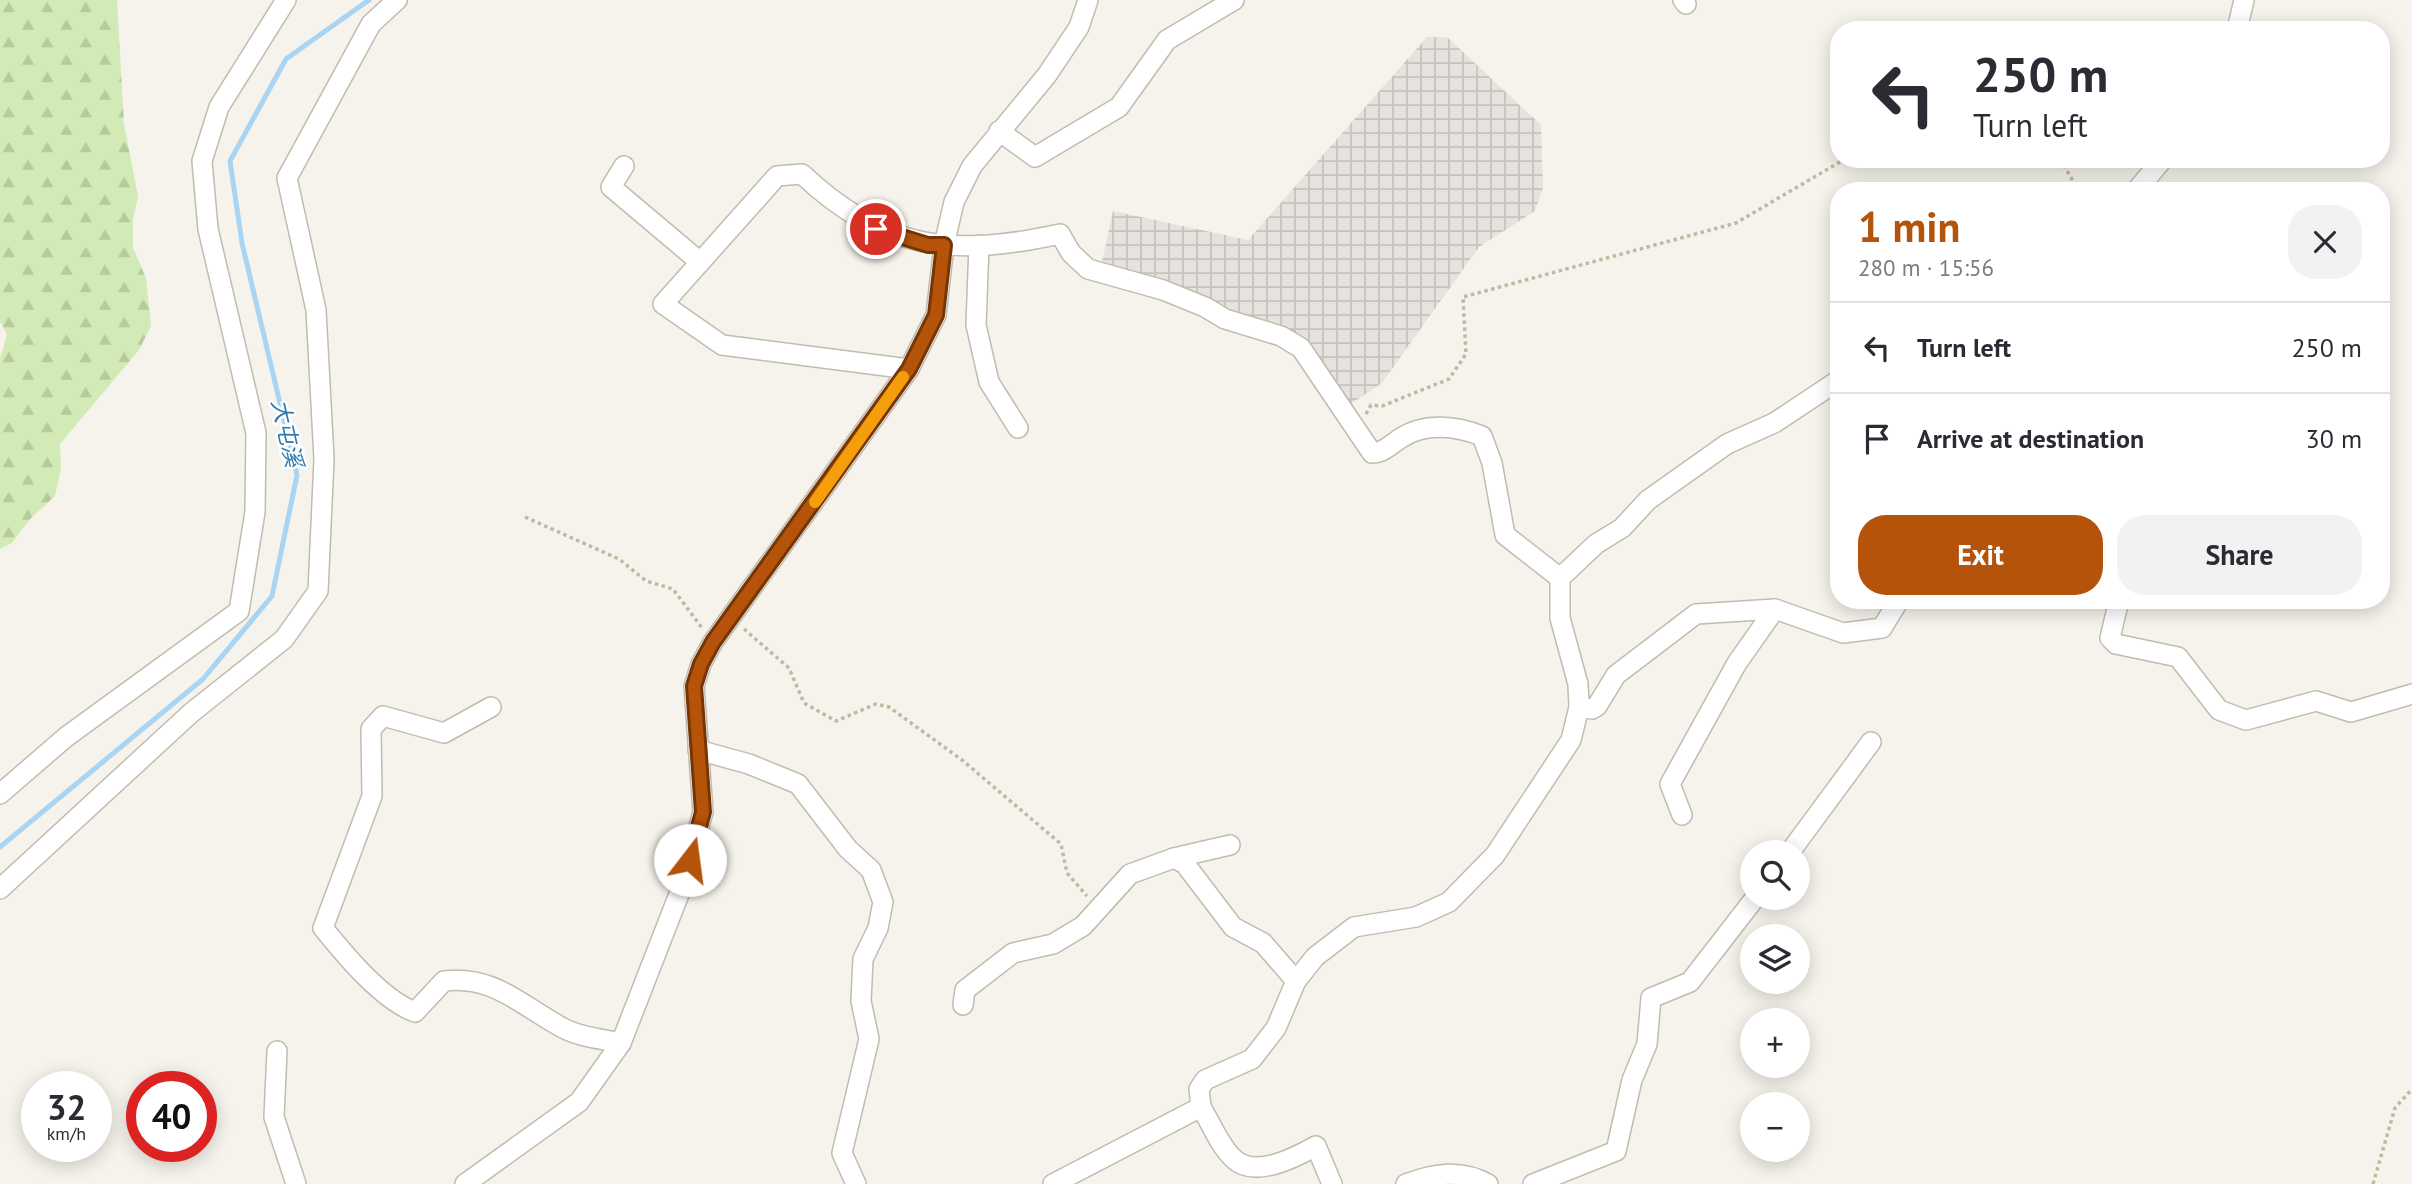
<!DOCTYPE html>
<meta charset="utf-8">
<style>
:root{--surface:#fff;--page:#f2f2f3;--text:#2b2b33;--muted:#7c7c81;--line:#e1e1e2;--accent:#b45309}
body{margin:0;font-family:"PT Sans","Noto Sans TC",sans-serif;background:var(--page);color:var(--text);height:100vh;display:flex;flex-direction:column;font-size:26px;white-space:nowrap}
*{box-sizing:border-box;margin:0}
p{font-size:23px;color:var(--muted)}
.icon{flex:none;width:38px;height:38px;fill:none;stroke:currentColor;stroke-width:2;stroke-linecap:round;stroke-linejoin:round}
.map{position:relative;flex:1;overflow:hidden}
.side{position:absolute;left:1830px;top:182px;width:560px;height:427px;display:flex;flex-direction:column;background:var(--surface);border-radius:28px;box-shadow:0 4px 18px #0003}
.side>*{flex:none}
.banner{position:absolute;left:1830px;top:21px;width:560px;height:147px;border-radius:28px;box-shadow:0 4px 18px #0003;background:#fff;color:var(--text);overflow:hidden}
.controls{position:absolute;left:1740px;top:840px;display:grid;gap:14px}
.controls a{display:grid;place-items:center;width:70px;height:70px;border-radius:50%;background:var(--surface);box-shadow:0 4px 18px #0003;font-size:35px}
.speed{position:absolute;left:21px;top:1071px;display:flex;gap:14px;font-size:35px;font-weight:700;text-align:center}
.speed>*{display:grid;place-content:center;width:91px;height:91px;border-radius:50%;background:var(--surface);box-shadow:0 4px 18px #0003;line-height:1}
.speed small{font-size:18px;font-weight:400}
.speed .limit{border:10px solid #d22;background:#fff;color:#111}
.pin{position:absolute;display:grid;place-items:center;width:60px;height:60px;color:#fff;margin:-30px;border:4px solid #fff;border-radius:50%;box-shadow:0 2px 7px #0007}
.me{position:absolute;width:77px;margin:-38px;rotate:15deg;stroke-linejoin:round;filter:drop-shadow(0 0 5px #0008)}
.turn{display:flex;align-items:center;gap:24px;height:147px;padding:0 28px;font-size:32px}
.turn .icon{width:91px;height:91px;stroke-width:2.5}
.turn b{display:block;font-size:49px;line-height:60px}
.round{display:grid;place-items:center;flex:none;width:74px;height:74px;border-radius:28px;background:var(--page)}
.headline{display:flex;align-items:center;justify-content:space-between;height:119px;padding:0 28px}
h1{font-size:42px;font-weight:700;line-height:52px;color:var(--accent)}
.primary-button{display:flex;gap:14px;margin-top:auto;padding:14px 28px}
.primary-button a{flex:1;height:80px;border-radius:28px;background:var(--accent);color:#fff;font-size:28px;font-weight:700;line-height:80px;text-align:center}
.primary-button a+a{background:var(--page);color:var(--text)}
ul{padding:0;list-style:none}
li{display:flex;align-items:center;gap:21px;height:91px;padding:0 28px;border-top:2px solid var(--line)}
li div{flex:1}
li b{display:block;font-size:26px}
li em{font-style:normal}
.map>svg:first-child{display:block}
.industrial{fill:url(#industrial-grid)}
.forest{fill:url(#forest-firs)}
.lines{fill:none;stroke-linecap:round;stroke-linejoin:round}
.stream{stroke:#a9d4f2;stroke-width:5}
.minor-casing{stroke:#c2bbae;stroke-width:22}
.path{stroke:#c4b79f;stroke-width:3.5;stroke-dasharray:3.5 3.5;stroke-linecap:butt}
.minor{stroke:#fff;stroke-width:19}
.route-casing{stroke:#753606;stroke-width:18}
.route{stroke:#b45309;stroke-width:12}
.slow{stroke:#f59e0b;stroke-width:12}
.labels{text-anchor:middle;stroke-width:5;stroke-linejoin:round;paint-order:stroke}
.water-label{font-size:23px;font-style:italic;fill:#2e7ab2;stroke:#fff}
</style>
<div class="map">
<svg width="2412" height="1184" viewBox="0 0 2412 1184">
<defs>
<pattern id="industrial-grid" width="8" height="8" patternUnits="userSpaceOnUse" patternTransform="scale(1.75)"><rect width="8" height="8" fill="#e6e2dd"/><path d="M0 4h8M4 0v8" fill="none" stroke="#c7c3be"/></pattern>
<pattern id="forest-firs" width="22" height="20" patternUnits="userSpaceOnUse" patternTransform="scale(1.75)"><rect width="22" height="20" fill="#d2eab5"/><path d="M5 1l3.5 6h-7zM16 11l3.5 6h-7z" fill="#b6ca9c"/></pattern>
</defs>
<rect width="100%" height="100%" fill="#f6f3ec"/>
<polygon class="industrial" points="1427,37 1447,37 1541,125 1543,188 1535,211 1479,247 1382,383 1348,406 1288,341 1100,271 1113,211 1248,240"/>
<polygon class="forest" points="0,0 117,0 124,124 138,196 133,220 133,248 146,278 151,326 139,350 60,444 61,469 55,496 30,519 12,543 0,549 0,359 7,334 0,322"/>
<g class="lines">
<polyline class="stream" points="0,847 203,679 272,596 297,475 242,243 230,161 286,59 369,0"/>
<g class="minor-casing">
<g id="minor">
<polyline points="1683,0 1686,4"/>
<polyline points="2237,30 2244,0"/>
<polyline points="999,131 1035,157 1119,107 1167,40 1234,0"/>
<polyline points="624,166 611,187 700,262"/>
<polyline points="2136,191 2163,159"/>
<polyline points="979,245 976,325 989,382 1018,428"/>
<path d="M909 369 722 345 663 304 777 176 802 174C883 251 954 257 1060 234L1071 253 1088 269 1163 290 1205 307 1225 319 1281 336 1301 348 1372 453C1384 453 1391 444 1401 438 1425 422 1457 426 1482 436L1492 463 1505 535 1560 578"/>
<polyline points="2119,600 2110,638 2116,644 2178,657 2219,710 2246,720 2316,701 2351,712 2412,694"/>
<path d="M491 707 444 733 383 716 371 729 372 796 323 928C345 955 382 1000 415 1012L444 981C495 975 521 1006 563 1028 579 1037 603 1039 621 1043"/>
<polyline points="1579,707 1592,709 1597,706 1616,675 1696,614 1775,609 1843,633 1882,628 1899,600"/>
<polyline points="698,750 749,764 798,784 848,849 871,870 883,902 878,928 863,959 861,1001 869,1039 842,1153 856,1184"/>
<polyline points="0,794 66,737 239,611 255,512 256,433 208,229 202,161 219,107 286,0"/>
<polyline points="1682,815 1670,784 1737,663 1775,609"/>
<polyline points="1790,852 1871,742"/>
<polyline points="1174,858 1230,845"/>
<polyline points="0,889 191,713 284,639 318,591 324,459 316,310 287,178 371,24 397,0"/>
<polyline points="963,1005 965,990 1013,953 1053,944 1083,926 1130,874 1174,858 1185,864 1233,927 1263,943 1296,981"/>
<polyline points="277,1051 274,1117 296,1184"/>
<path d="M1201 1107C1211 1123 1220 1147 1234 1159 1255 1179 1296 1157 1316 1146L1332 1184"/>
<polyline points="465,1184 579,1102 621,1043 683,884 703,812 694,686 701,664 713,642 909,369 936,315 944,245 954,202 972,166 1047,75 1079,27 1088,0"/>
<polyline points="1053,1184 1201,1107 1199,1089 1205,1080 1252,1059 1276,1028 1296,981 1315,957 1354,927 1416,917 1449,902 1495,855 1571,740 1579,707 1578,684 1560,618 1560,578 1596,544 1622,528 1648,500 1727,444 1774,423 1839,380"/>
<path d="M1406 1184C1435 1173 1461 1169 1488 1184"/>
<polyline points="1533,1184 1616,1151 1632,1080 1647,1044 1651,998 1690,982 1755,898"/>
</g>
</g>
<g class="path">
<polyline points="2060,159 2079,191"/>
<polyline points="1366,414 1371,405 1382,406 1449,379 1466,354 1463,297 1736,223 1845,159"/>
<polyline points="525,517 619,559 646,581 673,589 702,628"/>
<polyline points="744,629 789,668 804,703 836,721 876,704 889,707 962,760 1061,844 1067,873 1087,896"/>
<polyline points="2373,1184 2395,1108 2412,1089"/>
</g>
<use href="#minor" class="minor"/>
</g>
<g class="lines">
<g class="route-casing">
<polyline id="route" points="690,860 703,812 694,686 701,664 713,642 909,369 936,315 944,245 928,245 876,229"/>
</g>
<use href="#route" class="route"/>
<polyline class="slow" points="815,502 903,377"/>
</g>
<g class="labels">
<g class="water-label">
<text transform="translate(287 433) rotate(77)" y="8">大屯溪</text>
</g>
</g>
</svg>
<div class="controls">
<a><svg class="icon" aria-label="search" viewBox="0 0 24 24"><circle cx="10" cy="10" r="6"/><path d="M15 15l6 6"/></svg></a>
<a><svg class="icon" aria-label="layers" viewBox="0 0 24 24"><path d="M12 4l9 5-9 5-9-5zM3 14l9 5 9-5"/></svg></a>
<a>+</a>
<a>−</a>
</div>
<div class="speed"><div>32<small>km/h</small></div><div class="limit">40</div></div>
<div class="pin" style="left:876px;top:229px;background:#d93025"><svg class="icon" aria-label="arrive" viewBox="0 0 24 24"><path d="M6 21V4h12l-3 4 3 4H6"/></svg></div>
<svg class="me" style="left:690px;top:860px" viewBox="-20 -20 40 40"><circle r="19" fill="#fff"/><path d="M0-13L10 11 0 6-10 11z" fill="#b45309"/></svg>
<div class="banner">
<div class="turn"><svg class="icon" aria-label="left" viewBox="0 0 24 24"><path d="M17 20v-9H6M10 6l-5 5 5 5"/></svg><div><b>250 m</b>Turn left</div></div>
</div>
<section class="side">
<div class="headline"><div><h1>1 min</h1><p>280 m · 15:56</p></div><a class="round"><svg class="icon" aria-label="close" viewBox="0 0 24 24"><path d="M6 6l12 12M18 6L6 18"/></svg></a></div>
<ul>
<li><svg class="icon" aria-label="left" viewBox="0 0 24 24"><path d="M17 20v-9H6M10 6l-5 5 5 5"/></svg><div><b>Turn left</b></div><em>250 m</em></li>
<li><svg class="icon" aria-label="arrive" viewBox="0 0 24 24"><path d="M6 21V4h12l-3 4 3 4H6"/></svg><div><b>Arrive at destination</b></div><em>30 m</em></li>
</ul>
<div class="primary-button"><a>Exit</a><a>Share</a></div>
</section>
</div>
